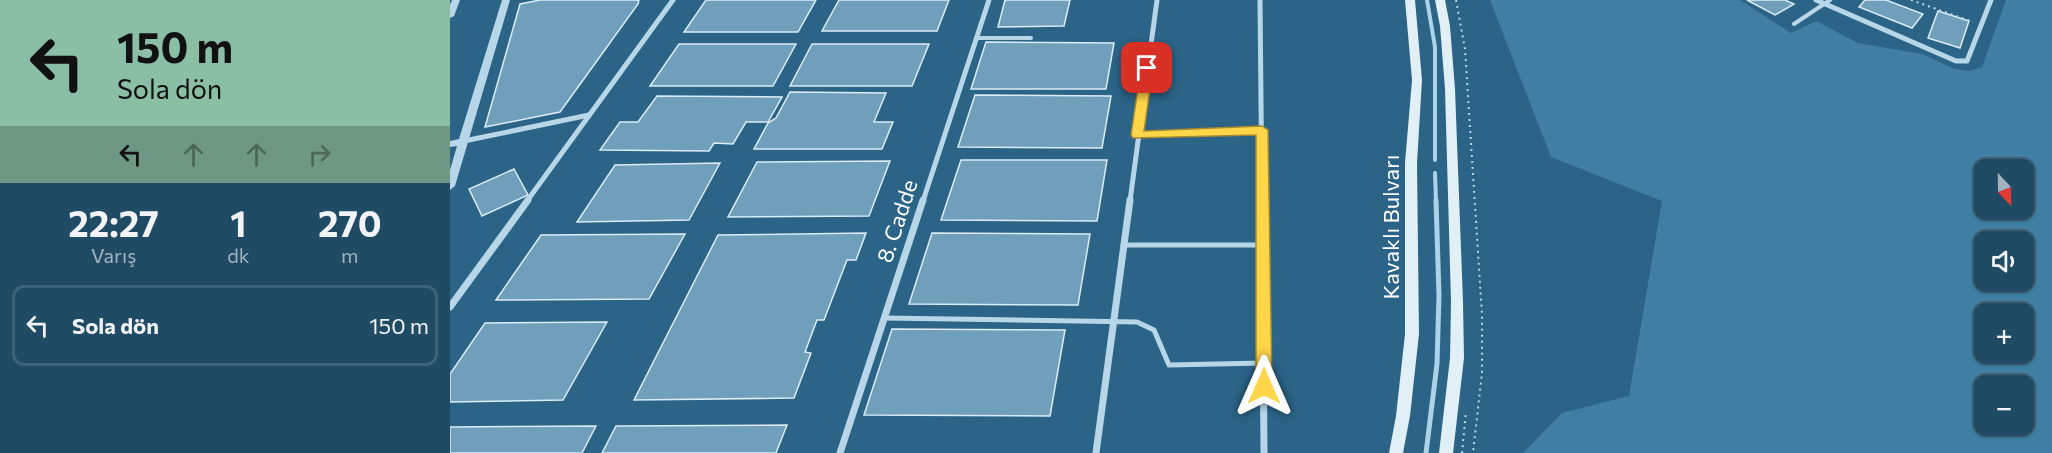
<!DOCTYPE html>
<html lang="tr">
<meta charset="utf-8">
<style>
:root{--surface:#204b65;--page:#28526b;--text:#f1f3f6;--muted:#a2b3bf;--line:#3d6379}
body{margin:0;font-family:Commissioner,sans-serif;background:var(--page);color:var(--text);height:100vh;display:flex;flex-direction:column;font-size:22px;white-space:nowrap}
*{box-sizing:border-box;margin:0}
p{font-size:20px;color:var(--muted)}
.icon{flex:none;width:33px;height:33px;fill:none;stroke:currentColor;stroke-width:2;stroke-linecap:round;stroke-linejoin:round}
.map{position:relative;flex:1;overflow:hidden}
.details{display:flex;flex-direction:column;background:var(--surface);width:450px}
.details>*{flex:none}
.top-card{background:#8abfa5;color:#111;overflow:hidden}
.needle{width:39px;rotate:158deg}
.fabs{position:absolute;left:1524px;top:159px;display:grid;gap:12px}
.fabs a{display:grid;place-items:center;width:60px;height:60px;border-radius:12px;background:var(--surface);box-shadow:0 2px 4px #0004,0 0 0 2px var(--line);font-size:30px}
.pin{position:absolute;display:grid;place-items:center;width:51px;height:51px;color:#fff;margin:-26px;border-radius:12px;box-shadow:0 3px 9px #0006}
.me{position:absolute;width:66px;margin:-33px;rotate:0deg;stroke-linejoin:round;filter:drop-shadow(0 0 4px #0008)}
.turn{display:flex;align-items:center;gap:21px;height:126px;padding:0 18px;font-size:27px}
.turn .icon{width:78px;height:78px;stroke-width:2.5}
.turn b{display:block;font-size:42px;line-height:51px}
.lanes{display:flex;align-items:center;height:57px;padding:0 18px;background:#0003;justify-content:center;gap:30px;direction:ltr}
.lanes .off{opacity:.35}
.eta{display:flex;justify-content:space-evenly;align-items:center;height:102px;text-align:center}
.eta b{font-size:36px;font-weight:700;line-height:42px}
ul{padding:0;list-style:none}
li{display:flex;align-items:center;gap:18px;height:81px;margin:0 12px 9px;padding:0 6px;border:3px solid var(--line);border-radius:12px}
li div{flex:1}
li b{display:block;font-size:22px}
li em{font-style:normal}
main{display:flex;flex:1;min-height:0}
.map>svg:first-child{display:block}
.green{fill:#407fa3;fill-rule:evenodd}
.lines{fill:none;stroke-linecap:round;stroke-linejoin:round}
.stream-far1{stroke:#acd3e8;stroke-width:4}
.stream{stroke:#acd3e8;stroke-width:5}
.building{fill:#6f9fbb;stroke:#dbecf6;stroke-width:1.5}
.path{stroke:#b7d6e8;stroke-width:2;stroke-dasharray:2 4;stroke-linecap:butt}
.service-far1{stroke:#b7d6e8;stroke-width:4}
.service{stroke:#b7d6e8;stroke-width:5}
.minor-far1{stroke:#b7d6e8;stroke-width:5}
.minor{stroke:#b7d6e8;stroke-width:7}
.tertiary{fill:#b7d6e8;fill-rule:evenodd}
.secondary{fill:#e1eff7;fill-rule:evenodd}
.route{fill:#ffd54a;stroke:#a68a30;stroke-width:1.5}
.labels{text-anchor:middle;stroke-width:6;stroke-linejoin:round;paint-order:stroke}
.street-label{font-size:22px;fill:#fff;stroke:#2b6487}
</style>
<main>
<section class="details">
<div class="top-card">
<div class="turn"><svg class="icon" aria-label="left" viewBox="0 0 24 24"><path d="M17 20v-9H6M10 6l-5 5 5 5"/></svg><div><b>150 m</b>Sola dön</div></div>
<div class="lanes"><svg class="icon" aria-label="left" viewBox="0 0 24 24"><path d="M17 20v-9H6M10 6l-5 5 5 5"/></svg><svg class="icon off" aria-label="ahead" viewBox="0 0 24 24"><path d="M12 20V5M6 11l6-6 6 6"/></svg><svg class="icon off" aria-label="ahead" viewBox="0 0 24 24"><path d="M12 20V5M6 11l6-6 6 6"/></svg><svg class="icon off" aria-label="right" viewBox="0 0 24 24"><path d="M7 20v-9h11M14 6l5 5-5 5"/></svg></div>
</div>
<div class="eta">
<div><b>22:27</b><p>Varış</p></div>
<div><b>1</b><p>dk</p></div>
<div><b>270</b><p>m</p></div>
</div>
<ul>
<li><svg class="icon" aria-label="left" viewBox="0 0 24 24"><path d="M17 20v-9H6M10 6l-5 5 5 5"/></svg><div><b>Sola dön</b></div><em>150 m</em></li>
</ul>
</section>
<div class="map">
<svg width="1602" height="453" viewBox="0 0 1602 453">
<rect width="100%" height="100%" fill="#2b6487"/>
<path class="green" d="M1040 0H1290L1341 33 1366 21 1408 43 1472 54 1505 69 1520 71 1532 67 1556 0H1602V453H1073L1112 413 1179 396 1212 201 1101 157ZM1534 170H1574V208H1534ZM1534 242H1574V280H1534ZM1534 314H1574V352H1534ZM1534 386H1574V424H1534Z"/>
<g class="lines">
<g class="stream-far1">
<polyline points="977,0 985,47 985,160"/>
<polyline points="985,173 986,201"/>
</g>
<polyline class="stream" points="976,453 987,364 989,295 986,200"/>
</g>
<g class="building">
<polygon points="90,0 189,0 188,4 110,112 35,127 70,4"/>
<polygon points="256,0 366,0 348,32 234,32"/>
<polygon points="389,0 499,0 487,31 372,31"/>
<polygon points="555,0 620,0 614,26 548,27"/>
<polygon points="1297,0 1335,0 1344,4 1325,15"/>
<polygon points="1415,0 1436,0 1473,14 1462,28 1409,7"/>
<polygon points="1488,11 1519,21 1510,48 1478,38"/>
<polygon points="536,42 664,43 656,89 521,89"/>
<polygon points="229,44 346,44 323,86 200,86"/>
<polygon points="362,44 479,44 462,86 340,86"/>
<polygon points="340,92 436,93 424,122 443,122 432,149 304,149 318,123 326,118"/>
<polygon points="525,95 661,96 652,148 508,147"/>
<polygon points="207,96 332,97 318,122 296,122 283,144 264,143 259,151 150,150 170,122 188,122"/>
<polygon points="511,160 657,160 647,221 491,220"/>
<polygon points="440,161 419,216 278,217 307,162"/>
<polygon points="270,163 239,220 127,222 165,165"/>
<polygon points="64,169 78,195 32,216 19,189"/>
<polygon points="416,233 406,260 397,260 374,320 367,320 355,352 361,353 344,398 184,400 268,235"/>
<polygon points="482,233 640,234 628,305 459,304"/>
<polygon points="235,234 199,299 46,300 91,235"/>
<polygon points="157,322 113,400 0,402 0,374 35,323"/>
<polygon points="442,329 615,330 600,416 414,415"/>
<polygon points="337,425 326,453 152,453 166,426"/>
<polygon points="146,426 132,453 0,453 0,427"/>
</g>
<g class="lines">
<g class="path">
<polyline points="1006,0 1015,49 1032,315 1032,373 1023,453"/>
<polyline points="1461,0 1523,22"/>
<polyline points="1012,453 1016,412"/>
</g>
<g class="service-far1">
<polyline points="1344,24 1380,0"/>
<polyline points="526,38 581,38"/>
<polyline points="688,135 812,131"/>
</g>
<g class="service">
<polyline points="673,245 813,245"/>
<polyline points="434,318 687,322 704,330 719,365 814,363"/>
</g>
<g class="minor-far1">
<polyline points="810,0 812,201"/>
<polyline points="1366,0 1506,61 1517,61 1541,0"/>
<polyline points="14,141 139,115"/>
<polyline points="77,201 223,0"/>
<polyline points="473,201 539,0"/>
<polyline points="680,201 707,0"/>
</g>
<g class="minor">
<polyline points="812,200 814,453"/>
<polyline points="0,307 78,200"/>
<polyline points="390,453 473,200"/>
<polyline points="646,453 680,200"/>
</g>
<g class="tertiary">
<polygon points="2,0 10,0 4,16 0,18 0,5"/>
<polygon points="52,0 60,0 5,186 0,190 0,170 7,146 0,147 0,141 9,139"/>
</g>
<g class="secondary">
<polygon points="955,0 965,0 972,80 967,163 969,334 960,416 953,453 939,453 946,416 955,334 955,163 962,80"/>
<polygon points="985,0 995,0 1000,26 1005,89 1013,302 1014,358 1003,453 989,453 1000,358 1001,302 995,89 990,26"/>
</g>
</g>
<polygon class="route" points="697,64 703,68 694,131 812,126 818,130 822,386 819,391 814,393 808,391 806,386 806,135 683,138 681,135 691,68"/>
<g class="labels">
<g class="street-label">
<text transform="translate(447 221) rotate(-72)" y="8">8. Cadde</text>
<text transform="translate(941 227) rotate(-90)" y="8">Kavaklı Bulvarı</text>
</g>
</g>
</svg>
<div class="fabs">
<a><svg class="needle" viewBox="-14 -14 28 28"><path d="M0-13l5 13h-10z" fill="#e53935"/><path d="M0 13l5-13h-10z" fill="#a2b3bf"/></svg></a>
<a><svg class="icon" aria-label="sound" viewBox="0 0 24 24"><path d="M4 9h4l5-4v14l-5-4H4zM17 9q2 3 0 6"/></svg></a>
<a>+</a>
<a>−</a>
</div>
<div class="pin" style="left:697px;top:68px;background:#d93025"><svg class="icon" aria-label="arrive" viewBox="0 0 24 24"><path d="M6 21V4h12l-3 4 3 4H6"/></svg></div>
<svg class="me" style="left:814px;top:386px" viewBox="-20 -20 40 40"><path d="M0-17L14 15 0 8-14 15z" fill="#ffd54a" stroke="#fff" stroke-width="4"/></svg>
</div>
</main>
